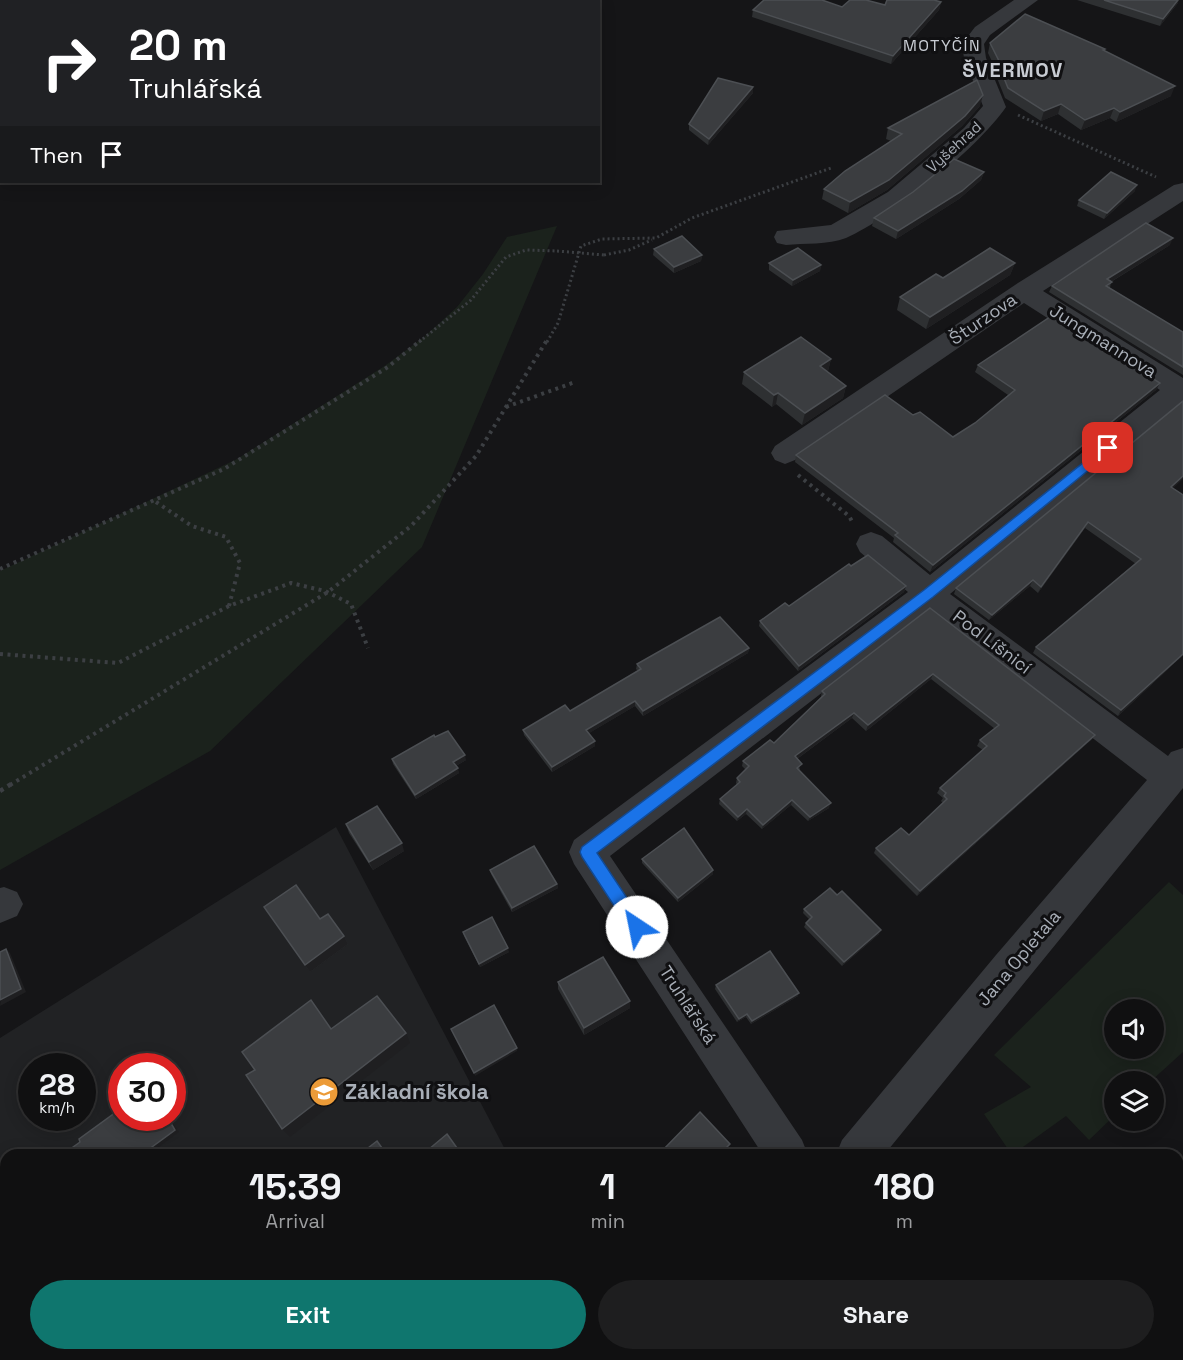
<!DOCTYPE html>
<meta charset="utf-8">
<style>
:root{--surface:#101011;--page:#1e1e1f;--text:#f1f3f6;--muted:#9c9d9f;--line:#303031;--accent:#0f766e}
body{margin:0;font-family:"Space Grotesk",sans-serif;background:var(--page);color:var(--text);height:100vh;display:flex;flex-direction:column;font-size:22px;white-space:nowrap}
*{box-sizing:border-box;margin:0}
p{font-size:20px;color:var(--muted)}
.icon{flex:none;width:33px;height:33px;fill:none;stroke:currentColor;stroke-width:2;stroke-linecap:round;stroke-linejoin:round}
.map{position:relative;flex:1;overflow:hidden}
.sheet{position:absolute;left:0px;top:1149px;width:1184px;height:212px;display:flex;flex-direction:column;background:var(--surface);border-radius:18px 18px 0 0;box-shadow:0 3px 15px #0003,0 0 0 2px var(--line)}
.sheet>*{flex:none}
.hud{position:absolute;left:0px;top:0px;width:600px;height:183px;box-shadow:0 3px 15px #0003,0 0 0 2px var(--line);background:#202124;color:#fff;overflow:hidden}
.controls{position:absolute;left:1104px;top:999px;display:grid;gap:12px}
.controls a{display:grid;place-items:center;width:60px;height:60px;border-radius:50%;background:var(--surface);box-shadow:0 3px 15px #0003,0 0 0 2px var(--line);font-size:30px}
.speed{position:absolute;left:18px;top:1053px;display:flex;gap:12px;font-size:30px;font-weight:700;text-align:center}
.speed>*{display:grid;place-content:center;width:78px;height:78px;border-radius:50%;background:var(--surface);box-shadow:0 3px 15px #0003,0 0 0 2px var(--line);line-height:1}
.speed small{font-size:15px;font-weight:400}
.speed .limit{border:9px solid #d22;background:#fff;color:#111}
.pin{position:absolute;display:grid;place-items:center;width:51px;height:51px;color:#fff;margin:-26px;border-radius:12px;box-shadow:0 3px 9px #0006}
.me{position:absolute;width:66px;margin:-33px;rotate:326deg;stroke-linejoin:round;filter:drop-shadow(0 0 4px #0008)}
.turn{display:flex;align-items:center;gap:21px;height:126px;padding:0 30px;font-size:27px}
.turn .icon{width:78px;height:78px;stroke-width:2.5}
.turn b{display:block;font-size:42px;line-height:51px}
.then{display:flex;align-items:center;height:57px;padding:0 30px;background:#0003;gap:12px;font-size:22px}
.eta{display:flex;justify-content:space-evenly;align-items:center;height:102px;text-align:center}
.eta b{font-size:36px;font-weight:700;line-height:42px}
.action{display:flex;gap:12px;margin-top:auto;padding:12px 30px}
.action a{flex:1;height:69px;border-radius:36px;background:var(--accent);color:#fff;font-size:24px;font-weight:700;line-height:69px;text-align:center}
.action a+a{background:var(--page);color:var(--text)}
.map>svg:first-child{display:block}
.built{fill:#212224;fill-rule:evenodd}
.green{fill:#1b221c;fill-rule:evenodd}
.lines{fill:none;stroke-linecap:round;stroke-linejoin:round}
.path-far2{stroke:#3c3f43;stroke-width:3;stroke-dasharray:2 3;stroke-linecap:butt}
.path-far1{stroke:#3c3f43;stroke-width:4;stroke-dasharray:3 4.5;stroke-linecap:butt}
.path{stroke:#3c3f43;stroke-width:4.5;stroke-dasharray:4 5;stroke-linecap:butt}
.minor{fill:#36383c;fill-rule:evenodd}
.path-bridge{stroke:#3c3f43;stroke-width:3;stroke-dasharray:2 3;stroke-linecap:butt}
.wall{fill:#2e3032}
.shaded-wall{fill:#1f1f21}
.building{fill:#3b3d40;stroke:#4c4f53;stroke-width:1.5}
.route{fill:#1a73e8;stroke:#114b97;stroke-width:1.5}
.labels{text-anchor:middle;stroke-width:6;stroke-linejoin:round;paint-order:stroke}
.far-street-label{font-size:15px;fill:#a8aeb7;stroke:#101012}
.far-neighbourhood-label{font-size:16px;letter-spacing:1.5px;fill:#c8ccd3;stroke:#101012}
.street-label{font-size:18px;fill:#a8aeb7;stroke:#101012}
.far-district-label{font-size:20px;font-weight:bold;letter-spacing:1.5px;fill:#c8ccd3;stroke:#101012}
.near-poi-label{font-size:21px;font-weight:bold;fill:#a8aeb7;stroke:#101012;text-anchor:start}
</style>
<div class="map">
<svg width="1183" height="1360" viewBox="0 0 1183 1360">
<rect width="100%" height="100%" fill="#151517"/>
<path class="built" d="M336 827 508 1155H6V1354H613L616 1360H0V1038ZM32 1066H82V1118H32ZM122 1066H172V1118H122Z"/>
<g class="green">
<polygon points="557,226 422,547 210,751 0,870 0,571 237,459 383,367 423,338 457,307 483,274 507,237"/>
<path d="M1169 882 1183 895V1052L1151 1081 1114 1082V1116L1089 1140 1066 1116 1012 1155 984 1114 1031 1087 994 1055ZM1114 1010H1154V1048H1114Z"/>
</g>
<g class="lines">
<g class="path-far2">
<polyline points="1018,115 1156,177"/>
<polyline points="604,255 629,250 652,240"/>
<polyline points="419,342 471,300 506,257 526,250 557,251"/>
<polyline points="547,342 558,323 581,246 602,239 656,238 692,218 831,168"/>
</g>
<g class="path-far1">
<polyline points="506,407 575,382"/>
<polyline points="798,475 849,516 853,523"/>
<polyline points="156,502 192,526 226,537 240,563 229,606"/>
<polyline points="0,569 224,469 388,367 421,340"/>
<polyline points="0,654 118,663 229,606 291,583 325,591 351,604 368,648"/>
<polyline points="10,785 328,592 411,526 476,456 547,340"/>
</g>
<polyline class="path" points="0,791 13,783"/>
<g class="minor">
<path d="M1014 0H1038L990 35 984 44 986 58 1006 107C978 148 892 218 846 238 828 245 804 243 786 245L777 243 774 237 777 231 831 225 888 192 964 128 983 106 964 58 962 44 975 27Z"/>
<polygon points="1183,183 1183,201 1043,291 1183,378 1183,401 950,594 1168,756 1171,752 1183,748 1183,788 884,1155 836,1155 842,1140 996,955 1147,780 928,611 610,856 802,1140 808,1155 763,1155 574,864 569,852 574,840 908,592 860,552 856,544 860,536 871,532 882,536 930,575 1160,390 1024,303 795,460 785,464 775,460 771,453 775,446 1015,285 1174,185"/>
<polygon points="4,887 17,892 23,904 17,916 0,923 0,888"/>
<polygon points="672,1354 718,1354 716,1360 669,1360"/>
</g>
<polyline class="path-bridge" points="557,251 604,255"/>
</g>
<g class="wall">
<polygon points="1077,0 1178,0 1178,3 1160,26"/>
<polygon points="941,2 939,10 891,64 752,17 753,10"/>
<polygon points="990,43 1105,49 1104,51 1171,96 1116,122 1110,118 1081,130 1058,114 1041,121 1005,98 997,78 998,74 988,53"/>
<polygon points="753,87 753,93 708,145 689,130 689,124"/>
<polygon points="980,106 962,126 887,190 848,213 822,199 824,189 891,141 886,139 888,128"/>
<polygon points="984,172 981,180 959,199 896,239 872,226 874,218"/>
<polygon points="1135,191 1104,219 1077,206 1079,200"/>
<polygon points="1170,245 1111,282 1110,288 1183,332 1183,375 1049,292 1052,286"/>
<polygon points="654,249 702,255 701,261 674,273 653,255"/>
<polygon points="769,263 821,265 820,271 792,286 769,270"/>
<polygon points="1015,263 1010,275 926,329 897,310 900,297 943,278"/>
<polygon points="831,359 828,371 827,372 846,386 843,398 802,425 776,404 772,407 742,384 744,372"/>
<polygon points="978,365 1160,383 1156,390 930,572 893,542 894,538 795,462 796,455 913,415 953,437 975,423 1008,395 975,372"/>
<polygon points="1183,401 1173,488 1183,495 1183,655 1118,716 1033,653 1036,647 1136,564 1085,528 1038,593 1030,586 989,620 954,594 956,588"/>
<polygon points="851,566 906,586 904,592 798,671 759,626 760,621 789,606"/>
<polygon points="930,608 1095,735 1091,740 917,896 874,853 876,848 909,835 943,803 941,801 943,798 937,793 940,788 983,750 977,746 980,740 995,729 931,679 866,731 852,718 797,759 800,769 799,770 829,808 808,821 791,805 762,829 746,814 737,821 719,804 720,799 737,785 736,783 737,778 746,770 742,766 743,761 774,743 821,697 821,696 822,691"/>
<polygon points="749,648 748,653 643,716 635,706 589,733 595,741 595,746 552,772 524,735 523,730 570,711 638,671 636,669 637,664"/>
<polygon points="435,737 466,760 456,766 459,773 416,799 393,764 392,759"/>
<polygon points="346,824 404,851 373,870 349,833"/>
<polygon points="642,859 713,874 678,902 642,863"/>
<polygon points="490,870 557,884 558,888 512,912 491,874"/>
<polygon points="264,907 320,919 344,936 348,944 310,972"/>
<polygon points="804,909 879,934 842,966 804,927 806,923 809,919 803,913"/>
<polygon points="463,932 509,952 480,967 464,936"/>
<polygon points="558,982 630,1008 584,1035 558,989"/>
<polygon points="716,985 798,996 751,1024 746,1017 737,1022 715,989"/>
</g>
<g class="shaded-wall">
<polygon points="1178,0 1179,0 1178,3 1160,26 1163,19"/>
<polygon points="941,2 939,10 891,64 893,56"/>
<polygon points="1175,86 1171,96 1116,122 1120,112"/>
<polygon points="753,87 753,93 708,145 709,139"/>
<polygon points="983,95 980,106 962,126 887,190 848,213 850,202"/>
<polygon points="1061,104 1058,114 1041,121 1044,111"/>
<polygon points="1114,108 1110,118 1081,130 1085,120"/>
<polygon points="984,172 981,180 959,199 896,239 898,231"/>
<polygon points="1137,185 1135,191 1104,219 1107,213"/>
<polygon points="1173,238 1170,245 1104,286 1107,279"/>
<polygon points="702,255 701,261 674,273 674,267"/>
<polygon points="1015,263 1010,275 926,329 930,317"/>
<polygon points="821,265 820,271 792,286 793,280"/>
<polygon points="831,359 828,371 817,378 820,366"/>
<polygon points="1160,383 1156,390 930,572 933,565"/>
<polygon points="846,386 843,398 802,425 805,413"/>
<polygon points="778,393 776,404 772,407 774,395"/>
<polygon points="1183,476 1183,479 1168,493 1171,487"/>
<polygon points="1088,522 1085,528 1038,593 1041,587"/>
<polygon points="1033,580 1030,586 989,620 992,615"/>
<polygon points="906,586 904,592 798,671 799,666"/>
<polygon points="749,648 748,653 643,716 643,711"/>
<polygon points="1183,654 1183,655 1118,716 1121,710"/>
<polygon points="933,674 931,679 866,731 868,725"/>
<polygon points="635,701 635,706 586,735 586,730"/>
<polygon points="854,713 852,718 794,761 795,756"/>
<polygon points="1095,735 1091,740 917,896 920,891"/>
<polygon points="595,741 595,746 552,772 552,767"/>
<polygon points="465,755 466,760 454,767 453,762"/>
<polygon points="458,768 459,773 416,799 415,795"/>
<polygon points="792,800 791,805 762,829 763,825"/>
<polygon points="831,803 829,808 808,821 810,817"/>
<polygon points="747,809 746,814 737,821 738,817"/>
<polygon points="402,843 404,851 373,870 369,862"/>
<polygon points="713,870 713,874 678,902 678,898"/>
<polygon points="557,884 558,888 512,912 512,908"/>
<polygon points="881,930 879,934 842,966 844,962"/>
<polygon points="344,936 348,944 310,972 305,965"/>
<polygon points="508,948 509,952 480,967 479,964"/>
<polygon points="6,949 10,953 26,992 0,1006"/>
<polygon points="799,993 798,996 751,1024 752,1021"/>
<polygon points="630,1001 630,1008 584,1035 584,1028"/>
<polygon points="747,1014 746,1017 737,1022 739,1019"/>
<polygon points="406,1033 410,1043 290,1137 282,1129"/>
<polygon points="517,1048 517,1051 475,1076 474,1073"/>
<polygon points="168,1118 169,1118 179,1132 148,1155 141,1155"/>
<polygon points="0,1290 5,1291 6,1293 6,1311 0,1299"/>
<polygon points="6,1347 6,1354 9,1354 2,1360 0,1360 0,1351"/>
</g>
<g class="building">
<polygon points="764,0 822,0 842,7 850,0 866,0 885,5 887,0 934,0 941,2 893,56 753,10"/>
<polygon points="1104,0 1178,0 1163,19"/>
<polygon points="1025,14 1105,49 1103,50 1175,86 1120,112 1114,108 1085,120 1061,104 1044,111 1008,88 1000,68 1002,67 990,43"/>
<polygon points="718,78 753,87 709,139 689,124"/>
<polygon points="977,80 983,95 965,116 889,180 850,202 824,189 845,171 902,134 888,128"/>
<polygon points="954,159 984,172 962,191 898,231 874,218 913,192"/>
<polygon points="1111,172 1137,185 1107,213 1079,200"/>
<polygon points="1146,223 1173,238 1107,279 1112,282 1106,286 1183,332 1183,367 1052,286"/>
<polygon points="682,236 702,255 674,267 654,249"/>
<polygon points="798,248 821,265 793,280 769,263"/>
<polygon points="990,248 1015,263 930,317 900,297 936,274 943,278"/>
<polygon points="1053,315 1160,383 933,565 895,535 898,533 796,455 885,395 913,415 920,412 953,437 975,423 1015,390 978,365"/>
<polygon points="801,337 831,359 820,366 846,386 805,413 778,393 774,395 744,372"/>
<polygon points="1183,401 1183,476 1171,487 1183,495 1183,654 1121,710 1036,647 1141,559 1088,522 1041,587 1033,580 992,615 956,588"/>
<polygon points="868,555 906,586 799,666 760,621 785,603 789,606 849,564 851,566"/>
<polygon points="930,608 1095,735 920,891 876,848 901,828 909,835 947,799 944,796 946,793 940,788 987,746 980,740 999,725 933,674 868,725 854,713 795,756 802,764 797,768 831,803 810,817 792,800 763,825 747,809 738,817 720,799 740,782 737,778 749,766 743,761 770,740 774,743 825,694 822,691"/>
<polygon points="720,617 749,648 643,711 635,701 586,730 595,741 552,767 523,730 565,705 570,711 641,669 637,664"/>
<polygon points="448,731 465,755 453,762 458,768 415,795 392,759 434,735 435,737"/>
<polygon points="377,806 402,843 369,862 346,824"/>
<polygon points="684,828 713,870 678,898 642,859"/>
<polygon points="534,846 557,884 512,908 490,870"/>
<polygon points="296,885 320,919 328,914 344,936 305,965 264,907"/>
<polygon points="830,888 837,895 842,891 881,930 844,962 806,923 812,917 804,909"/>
<polygon points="492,917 508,948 479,964 463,932"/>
<polygon points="6,949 21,989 0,1000 0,952"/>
<polygon points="770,951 799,993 752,1021 747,1014 739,1019 716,985"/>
<polygon points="603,957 630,1001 584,1028 558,982"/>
<polygon points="377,996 406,1033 282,1129 246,1075 255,1070 242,1052 311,1000 331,1029"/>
<polygon points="494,1005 517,1048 474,1073 451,1029"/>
<polygon points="119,1110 120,1112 122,1112 122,1118 168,1118 175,1130 141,1155 62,1155 80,1142 79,1139"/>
<polygon points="700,1112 730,1144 723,1151 726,1155 658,1155"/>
<polygon points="447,1134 462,1155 422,1155"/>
<polygon points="377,1141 387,1155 359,1155"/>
<polygon points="0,1299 6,1311 6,1347 0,1351"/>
<polygon points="251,1354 286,1354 299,1359 300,1360 244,1360"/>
<polygon points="395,1354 551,1354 546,1360 389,1360"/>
</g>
<polygon class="route" points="1108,443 1112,445 1112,451 933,597 597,853 643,922 645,927 643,933 637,935 632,933 582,857 580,852 582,847 924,590"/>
<defs>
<g id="school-disc" transform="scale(1.5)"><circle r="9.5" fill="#ec9b38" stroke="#101012"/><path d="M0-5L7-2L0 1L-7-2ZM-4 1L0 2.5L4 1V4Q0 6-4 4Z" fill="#fff"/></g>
</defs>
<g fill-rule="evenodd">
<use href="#school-disc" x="324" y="1092"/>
</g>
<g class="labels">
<g class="far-street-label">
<text transform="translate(954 147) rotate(-42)" y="5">Vyšehrad</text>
</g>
<g class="far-neighbourhood-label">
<text x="942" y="51">MOTYČÍN</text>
</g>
<g class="street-label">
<text transform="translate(983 319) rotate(-34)" y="6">Šturzova</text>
<text transform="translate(1103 341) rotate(32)" y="6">Jungmannova</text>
<text transform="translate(992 642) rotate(37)" y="6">Pod Líšnicí</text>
<text transform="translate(1019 958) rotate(-50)" y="6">Jana Opletala</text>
<text transform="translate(688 1005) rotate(57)" y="6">Truhlářská</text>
</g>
<g class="far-district-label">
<text x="1013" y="77">ŠVERMOV</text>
</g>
<g class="near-poi-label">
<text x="345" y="1099">Základní škola</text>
</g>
</g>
</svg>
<div class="controls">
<a><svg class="icon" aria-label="sound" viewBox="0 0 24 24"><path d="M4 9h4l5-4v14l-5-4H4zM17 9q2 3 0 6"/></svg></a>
<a><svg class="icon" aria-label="layers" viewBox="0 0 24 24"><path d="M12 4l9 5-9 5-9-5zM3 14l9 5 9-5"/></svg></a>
</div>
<div class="speed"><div>28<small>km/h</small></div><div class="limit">30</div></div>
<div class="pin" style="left:1108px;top:448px;background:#d93025"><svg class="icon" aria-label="arrive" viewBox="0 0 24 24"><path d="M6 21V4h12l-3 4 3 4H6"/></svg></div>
<svg class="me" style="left:637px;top:927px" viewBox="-20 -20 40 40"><circle r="19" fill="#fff"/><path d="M0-13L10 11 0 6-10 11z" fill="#1a73e8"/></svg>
<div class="hud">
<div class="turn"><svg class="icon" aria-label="right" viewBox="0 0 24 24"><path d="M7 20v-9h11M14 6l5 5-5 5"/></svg><div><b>20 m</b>Truhlářská</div></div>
<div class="then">Then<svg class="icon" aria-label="arrive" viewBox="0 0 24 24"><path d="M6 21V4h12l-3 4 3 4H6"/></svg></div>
</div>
<section class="sheet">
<div class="eta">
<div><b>15:39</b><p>Arrival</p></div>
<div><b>1</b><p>min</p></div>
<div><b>180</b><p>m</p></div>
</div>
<div class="action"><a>Exit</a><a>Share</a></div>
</section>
</div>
